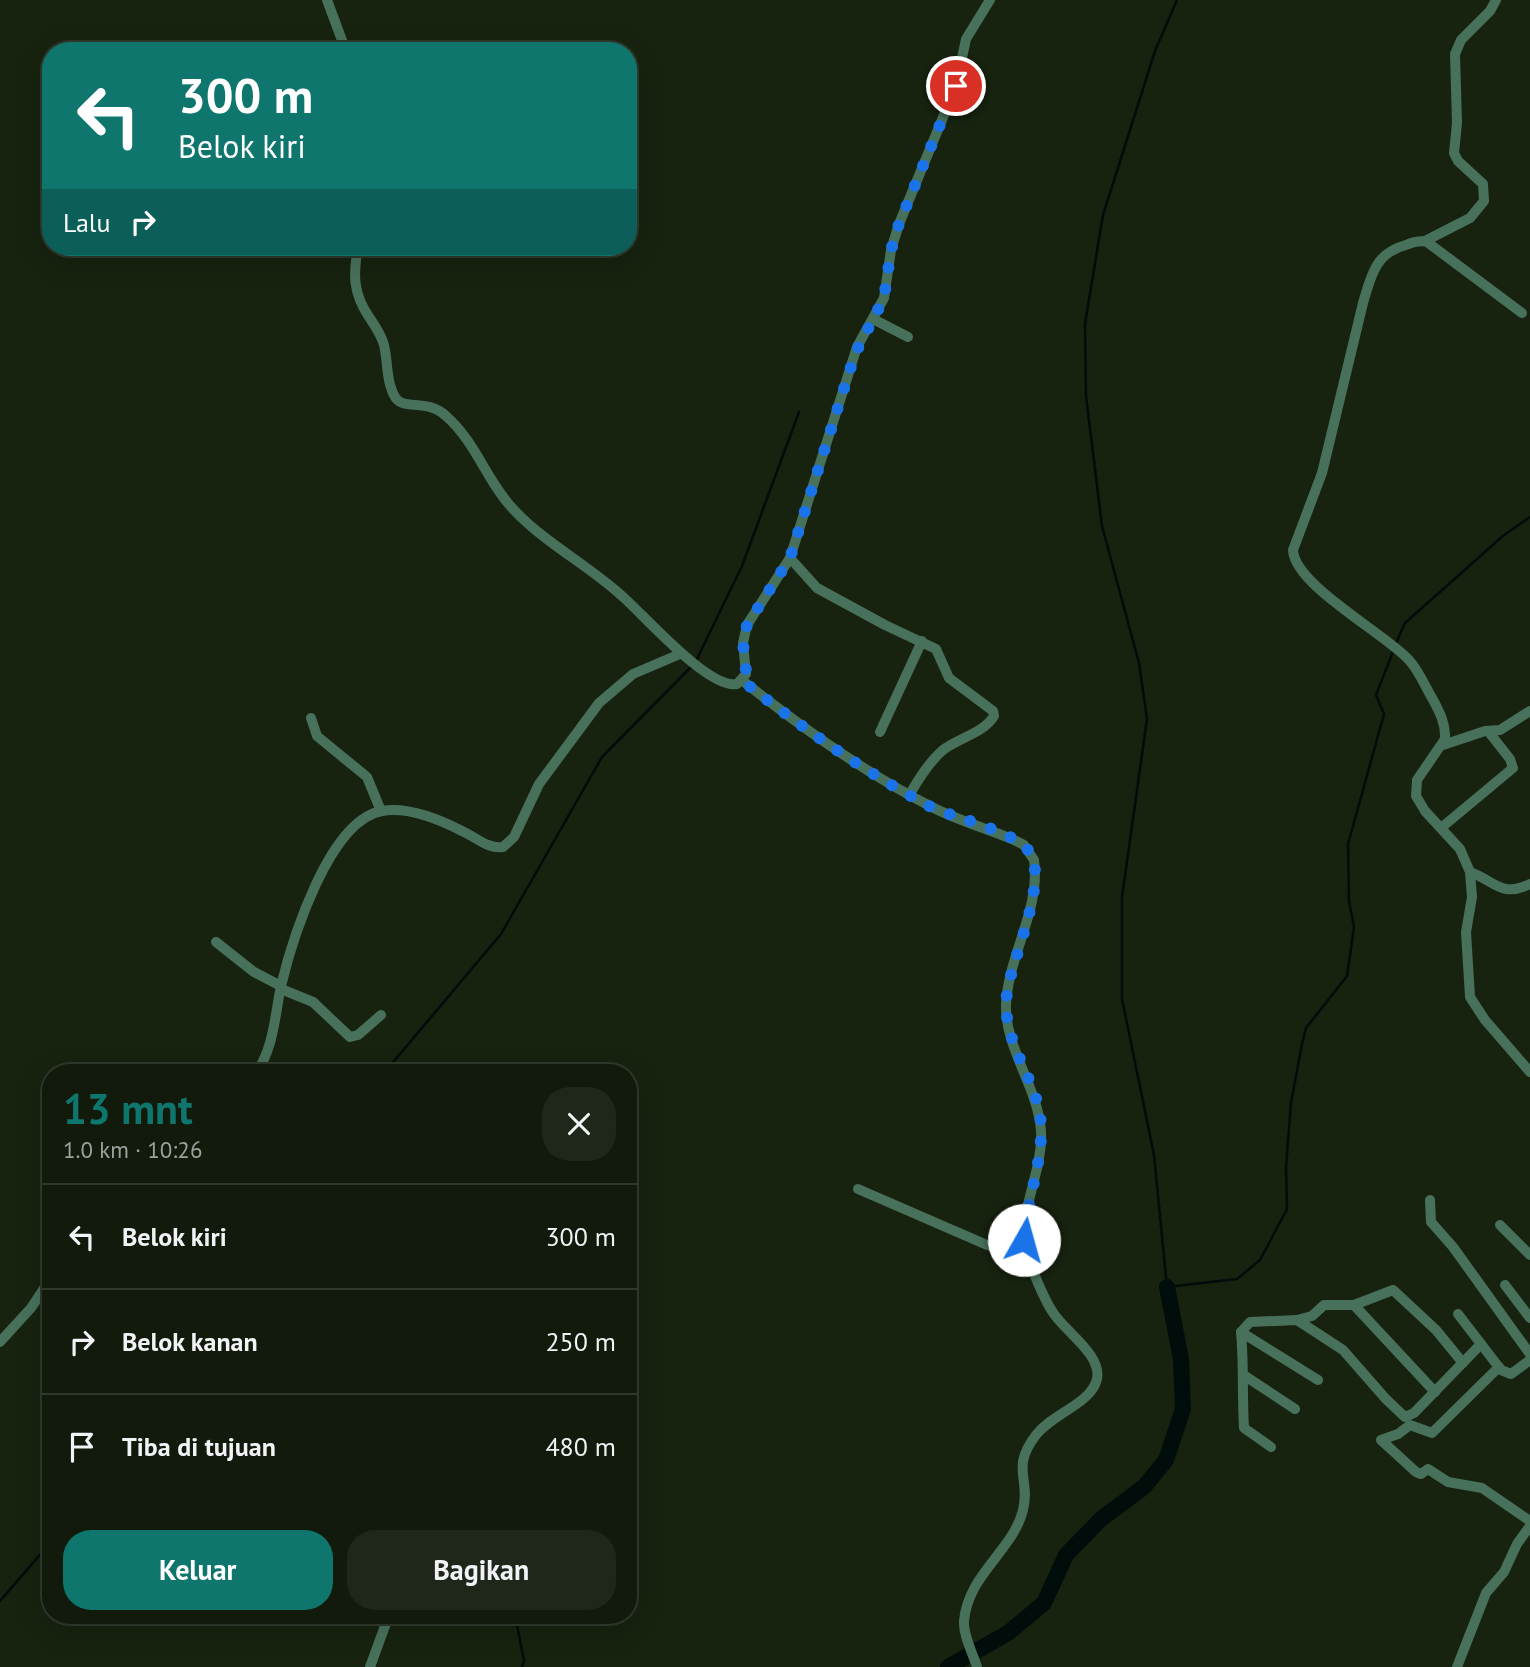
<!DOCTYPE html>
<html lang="id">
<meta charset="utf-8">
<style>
:root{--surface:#111a0b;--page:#1e2719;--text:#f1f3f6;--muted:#9ca19d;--line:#30382c;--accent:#0f766e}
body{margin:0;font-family:"PT Sans",sans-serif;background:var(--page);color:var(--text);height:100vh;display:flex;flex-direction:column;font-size:26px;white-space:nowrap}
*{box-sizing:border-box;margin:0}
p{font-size:23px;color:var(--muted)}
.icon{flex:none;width:38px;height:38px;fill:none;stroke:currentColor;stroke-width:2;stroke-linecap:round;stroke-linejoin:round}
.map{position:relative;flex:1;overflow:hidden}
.panel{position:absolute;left:42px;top:1064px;width:595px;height:560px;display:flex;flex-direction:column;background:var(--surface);border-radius:28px;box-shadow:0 7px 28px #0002,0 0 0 2px var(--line)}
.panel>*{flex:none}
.top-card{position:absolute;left:42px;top:42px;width:595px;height:214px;border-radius:28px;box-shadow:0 7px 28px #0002,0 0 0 2px var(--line);background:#0f766e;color:#fff;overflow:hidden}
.pin{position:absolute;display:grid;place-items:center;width:60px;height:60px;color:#fff;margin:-30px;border:4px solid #fff;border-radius:50%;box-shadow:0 2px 7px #0007}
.me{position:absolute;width:77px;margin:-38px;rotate:7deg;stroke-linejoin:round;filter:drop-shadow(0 0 5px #0008)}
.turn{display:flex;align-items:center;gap:24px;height:147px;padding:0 21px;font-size:32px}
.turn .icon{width:91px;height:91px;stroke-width:2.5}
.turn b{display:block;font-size:49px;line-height:60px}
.then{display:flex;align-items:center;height:66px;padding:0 21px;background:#0003;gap:14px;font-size:26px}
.round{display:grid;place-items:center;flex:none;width:74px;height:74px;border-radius:28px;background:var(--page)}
.head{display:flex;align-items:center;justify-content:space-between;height:119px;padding:0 21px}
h1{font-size:42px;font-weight:700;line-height:52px;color:var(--accent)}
.action{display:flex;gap:14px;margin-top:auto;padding:14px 21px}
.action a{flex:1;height:80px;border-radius:28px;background:var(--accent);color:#fff;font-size:28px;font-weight:700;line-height:80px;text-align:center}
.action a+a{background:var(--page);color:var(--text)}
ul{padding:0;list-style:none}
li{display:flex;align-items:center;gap:21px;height:105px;padding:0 21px;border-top:2px solid var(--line)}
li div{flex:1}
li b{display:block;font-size:26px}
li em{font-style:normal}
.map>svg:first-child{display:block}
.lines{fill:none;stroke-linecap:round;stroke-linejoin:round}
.stream{stroke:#000d0b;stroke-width:2.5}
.river{stroke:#000d0b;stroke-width:16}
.minor{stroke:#47715b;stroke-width:10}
.route{stroke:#1a73e8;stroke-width:12;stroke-dasharray:0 21.6}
</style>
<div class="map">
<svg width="1530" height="1667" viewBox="0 0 1530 1667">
<rect width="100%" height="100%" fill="#17220f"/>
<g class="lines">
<g class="stream">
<polyline points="1177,0 1155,51 1103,215 1085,324 1086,396 1102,526 1139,663 1147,719 1122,897 1122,999 1154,1155 1167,1287 1237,1279 1260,1260 1287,1209 1286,1167 1291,1103 1302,1044 1306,1028 1347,976 1354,927 1349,901 1348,844 1384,714 1376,695 1394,649"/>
<polyline points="1396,643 1405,623 1504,535 1530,517"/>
<polyline points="696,661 742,566 799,412"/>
<polyline points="384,1073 501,934 602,757 692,666"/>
<polyline points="0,1601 51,1542"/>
<polyline points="515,1615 524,1661 522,1667"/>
</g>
<polyline class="river" points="948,1667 1008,1633 1044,1603 1066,1555 1101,1519 1144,1487 1166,1460 1183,1409 1181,1359 1167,1287"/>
<g class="minor">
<polyline points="327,0 346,51"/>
<polyline points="1425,241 1470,218 1484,201 1483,184 1458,161 1454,153 1457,123 1455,54 1461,40 1490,11 1496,0"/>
<path d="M358 247C353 275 353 293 369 317 375 326 381 334 384 345 388 361 386 382 395 397 403 411 427 398 446 416 476 442 487 482 514 510 545 543 588 565 622 596 644 615 709 690 737 684L746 674 743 643 747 625 790 558 857 347 884 298 891 250 899 224 956 86 966 39 990 0"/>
<path d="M1522 313 1427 242C1420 240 1413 242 1406 245 1375 253 1371 276 1363 303L1322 473 1293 550C1294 585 1386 634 1409 660 1419 671 1425 686 1432 698 1439 711 1446 723 1445 739L1417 780 1416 796 1425 811 1460 849 1470 872 1472 897 1466 932 1470 997 1485 1020 1530 1072"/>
<polyline points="873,319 908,337"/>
<path d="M790 558 817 588 885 625 936 649 949 678 993 711 994 716C984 733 958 738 943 750 929 762 919 778 910 794"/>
<path d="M743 681C801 727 863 772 930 806 956 820 986 828 1014 840L1024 845 1034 860C1041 910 1008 955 1006 1005 1005 1049 1038 1087 1041 1131 1043 1169 1022 1204 1024 1241 1026 1257 1044 1300 1054 1314 1066 1332 1102 1355 1097 1379 1091 1404 1053 1413 1036 1435 1010 1469 1031 1478 1023 1510 1013 1551 968 1574 964 1621 963 1635 973 1654 977 1667"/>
<polyline points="311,718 317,736 367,777 381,811"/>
<polyline points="880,732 922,641"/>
<polyline points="1443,745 1485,731 1500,730 1530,711"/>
<polyline points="1441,828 1513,768 1510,759 1488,731"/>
<path d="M1470 872C1495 881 1501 898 1530 884"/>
<polyline points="216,942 254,972 281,986"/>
<polyline points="281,989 313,1002 350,1037 358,1035 381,1015"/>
<path d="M256 1073C274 1048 275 1014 281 986 292 940 329 820 382 811 409 806 441 820 464 832 477 838 488 849 503 847L514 837 539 784 599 703 633 674 680 654"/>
<polyline points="858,1189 987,1245 1027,1255"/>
<polyline points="1430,1200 1431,1222 1453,1247 1530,1354"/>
<polyline points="1500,1225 1530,1255"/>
<polyline points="1505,1285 1530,1318"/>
<polyline points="1354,1305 1435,1392"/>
<polyline points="1458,1314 1501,1370 1511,1374 1530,1360"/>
<polyline points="1297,1320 1312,1316 1324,1305 1354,1305 1393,1290 1436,1330 1463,1363"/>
<polyline points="1241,1332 1318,1380"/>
<polyline points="0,1342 31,1308 51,1278"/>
<polyline points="1499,1367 1432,1433 1410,1425 1398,1434 1381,1440 1416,1472 1421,1474 1428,1469 1448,1482 1482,1488 1530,1521"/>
<polyline points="1245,1376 1295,1409"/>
<path d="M1271 1447 1244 1428C1242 1396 1244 1364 1241 1332L1250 1322 1297 1320 1343 1350 1385 1398 1405 1417 1414 1413 1481 1344"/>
<polyline points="370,1667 389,1615"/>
<polyline points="1457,1667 1486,1593 1504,1572 1517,1544 1530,1526"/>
</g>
</g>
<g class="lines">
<path class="route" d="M956 86 899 224 891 250 884 298 855 354 790 558 747 625 743 643 746 671 743 681C801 727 862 770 927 805 953 818 1011 830 1028 850 1051 877 1011 961 1007 993 1001 1041 1033 1072 1040 1115 1046 1158 1026 1198 1024 1240"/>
</g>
</svg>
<div class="pin" style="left:956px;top:86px;background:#d93025"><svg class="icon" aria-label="arrive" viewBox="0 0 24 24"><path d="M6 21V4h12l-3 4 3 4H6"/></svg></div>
<svg class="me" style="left:1024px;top:1240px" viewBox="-20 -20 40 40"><circle r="19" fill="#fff"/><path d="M0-13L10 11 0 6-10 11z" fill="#1a73e8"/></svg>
<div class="top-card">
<div class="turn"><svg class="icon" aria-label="left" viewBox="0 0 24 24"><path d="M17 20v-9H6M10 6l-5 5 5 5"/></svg><div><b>300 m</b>Belok kiri</div></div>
<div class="then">Lalu<svg class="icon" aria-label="right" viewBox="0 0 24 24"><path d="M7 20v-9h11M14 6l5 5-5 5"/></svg></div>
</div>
<section class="panel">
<div class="head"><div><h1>13 mnt</h1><p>1.0 km · 10:26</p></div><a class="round"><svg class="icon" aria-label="close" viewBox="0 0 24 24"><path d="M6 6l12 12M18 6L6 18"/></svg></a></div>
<ul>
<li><svg class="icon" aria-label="left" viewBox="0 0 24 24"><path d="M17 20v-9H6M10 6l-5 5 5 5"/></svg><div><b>Belok kiri</b></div><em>300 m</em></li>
<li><svg class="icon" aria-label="right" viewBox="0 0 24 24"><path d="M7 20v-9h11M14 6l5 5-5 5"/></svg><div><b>Belok kanan</b></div><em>250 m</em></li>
<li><svg class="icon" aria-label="arrive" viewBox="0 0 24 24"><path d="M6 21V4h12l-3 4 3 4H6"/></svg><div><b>Tiba di tujuan</b></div><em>480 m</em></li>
</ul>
<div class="action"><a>Keluar</a><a>Bagikan</a></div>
</section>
</div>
